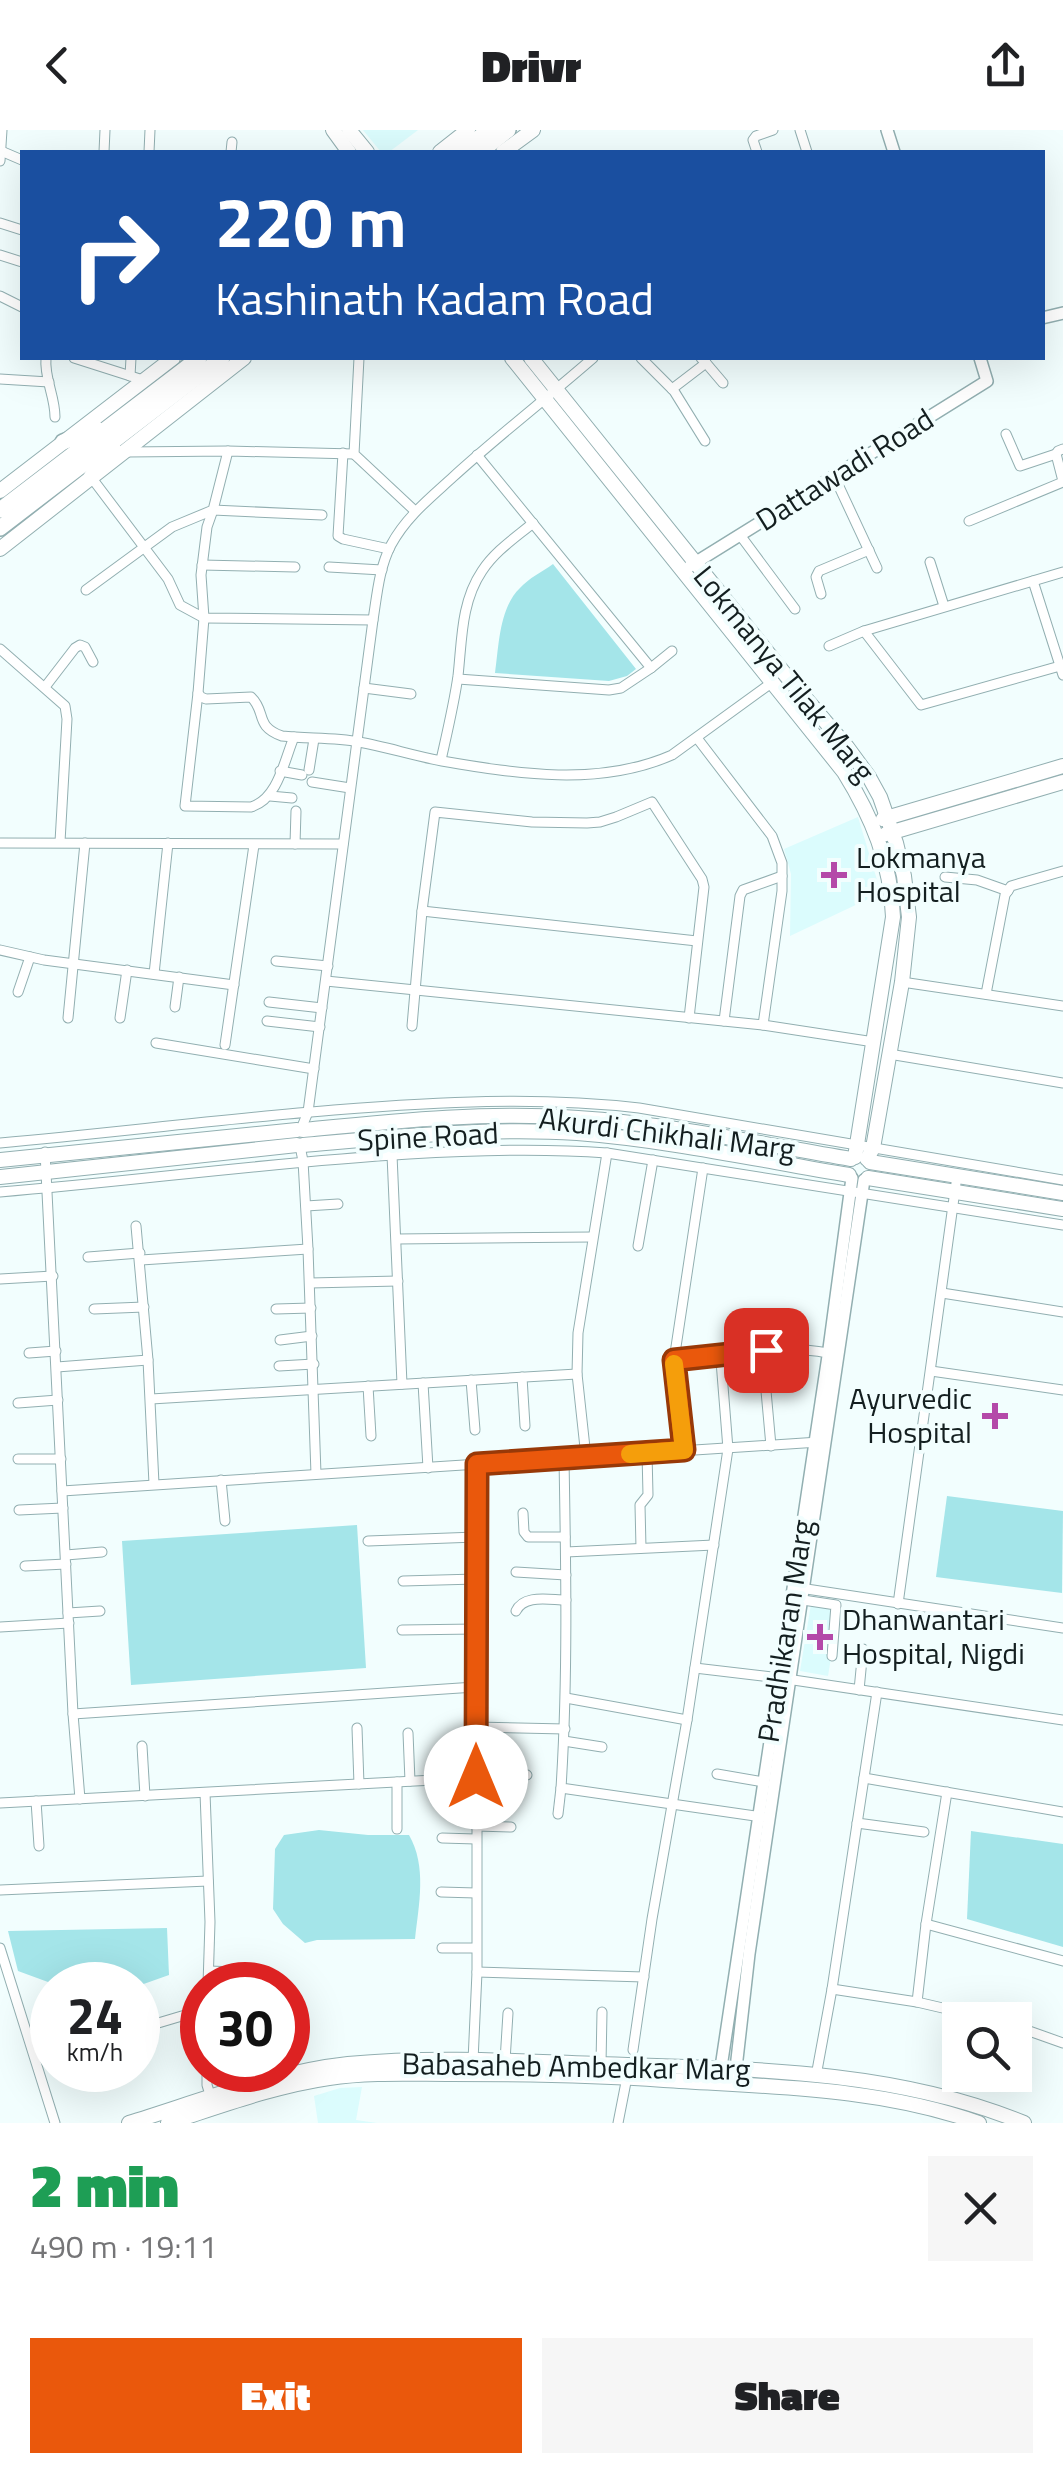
<!DOCTYPE html>
<meta charset="utf-8">
<style>
:root{--surface:#fff;--page:#f6f6f6;--text:#202124;--muted:#757577;--accent:#ea580c}
body{margin:0;font-family:"Titillium Web",sans-serif;background:var(--page);color:var(--text);height:100vh;display:flex;flex-direction:column;font-size:38px;white-space:nowrap}
*{box-sizing:border-box;margin:0}
p{font-size:32px;color:var(--muted)}
.icon{flex:none;width:55px;height:55px;fill:none;stroke:currentColor;stroke-width:2;stroke-linecap:round;stroke-linejoin:round}
.map{position:relative;height:1993px;overflow:hidden}
.panel{display:flex;flex-direction:column;background:var(--surface);flex:1}
.panel>*{flex:none}
.banner{position:absolute;left:20px;top:20px;width:1025px;height:210px;border-radius:0px;box-shadow:0 10px 40px #0002;background:#1a4fa0;color:#fff;overflow:hidden}
.buttons{position:absolute;left:942px;top:1872px;display:grid;gap:20px}
.buttons a{display:grid;place-items:center;width:90px;height:90px;border-radius:0px;background:var(--surface);box-shadow:0 10px 40px #0002;font-size:50px}
.speed{position:absolute;left:30px;top:1832px;display:flex;gap:20px;font-size:50px;font-weight:700;text-align:center}
.speed>*{display:grid;place-content:center;width:130px;height:130px;border-radius:50%;background:var(--surface);box-shadow:0 10px 40px #0002;line-height:1}
.speed small{font-size:25px;font-weight:400}
.speed .limit{border:15px solid #d22;background:#fff;color:#111}
.pin{position:absolute;display:grid;place-items:center;width:85px;height:85px;color:#fff;margin:-42px;border-radius:20px;box-shadow:0 5px 15px #0006}
.me{position:absolute;width:110px;margin:-55px;rotate:0deg;stroke-linejoin:round;filter:drop-shadow(0 0 8px #0008)}
.turn{display:flex;align-items:center;gap:35px;height:210px;padding:0 30px;font-size:45px}
.turn .icon{width:130px;height:130px;stroke-width:2.5}
.turn b{display:block;font-size:70px;line-height:85px}
.round{display:grid;place-items:center;flex:none;width:105px;height:105px;border-radius:0px;background:var(--page)}
.overview{display:flex;align-items:center;justify-content:space-between;height:170px;padding:0 30px}
h1{font-size:60px;font-weight:800;line-height:75px;color:#1e9e55}
.button{display:flex;gap:20px;margin-top:auto;padding:20px 30px}
.button a{flex:1;height:115px;border-radius:0px;background:var(--accent);color:#fff;font-size:40px;font-weight:800;line-height:115px;text-align:center}
.button a+a{background:var(--page);color:var(--text)}
header{display:flex;justify-content:space-between;align-items:center;height:130px;padding:0 30px;background:var(--surface);font-size:45px;font-weight:800}
.map>svg:first-child{display:block}
.built{fill:#dbfcfd}
.green{fill:#a4e5e9}
.lines{fill:none;stroke-linecap:round;stroke-linejoin:round}
.minor-casing{stroke:#92afb1;stroke-width:11}
.tertiary-casing{stroke:#92afb1;stroke-width:14}
.primary-casing{stroke:#92afb1;stroke-width:16}
.trunk-casing{stroke:#92afb1;stroke-width:18}
.minor{stroke:#fff;stroke-width:9}
.tertiary{stroke:#fff;stroke-width:11}
.primary{stroke:#fff;stroke-width:14}
.trunk{stroke:#fff;stroke-width:15}
.route-casing{stroke:#983908;stroke-width:25}
.route{stroke:#ea580c;stroke-width:18}
.slow{stroke:#f59e0b;stroke-width:18}
.poi-dot{fill:#b449a9;stroke:#f2fefe;stroke-width:4}
.labels{text-anchor:middle;stroke-width:8;stroke-linejoin:round;paint-order:stroke}
.street-label{font-size:30px;fill:#141f20;stroke:#f2fefe}
.poi-label{font-size:30px;fill:#141f20;stroke:#f2fefe;text-anchor:start}
</style>
<header><svg class="icon" aria-label="back" viewBox="0 0 24 24"><path d="M15 5l-7 7 7 7"/></svg>Drivr<svg class="icon" aria-label="share" viewBox="0 0 24 24"><path d="M12 15V3M7 8l5-5 5 5M5 13v7h14v-7"/></svg></header>
<div class="map">
<svg width="1063" height="1993" viewBox="0 0 1063 1993">
<rect width="100%" height="100%" fill="#f2fefe"/>
<g class="built">
<polygon points="363,0 418,0 389,22 381,22"/>
<polygon points="858,687 881,763 790,806 791,744 784,719"/>
<polygon points="812,1468 840,1473 828,1546 800,1541"/>
<polygon points="362,1957 356,1990 377,1993 318,1993 314,1966 340,1958"/>
</g>
<g class="green">
<path d="M553 434 636 539 627 546 609 551 495 543C499 516 499 478 520 458 529 448 542 442 553 434Z"/>
<polygon points="947,1366 1063,1381 1062,1463 936,1447"/>
<polygon points="357,1395 366,1538 131,1555 122,1411"/>
<path d="M319 1700 368 1705H409C427 1736 419 1774 415 1809L317 1810 305 1813 283 1794 273 1779 275 1719 284 1705Z"/>
<polygon points="971,1701 1063,1714 1063,1817 967,1789"/>
<polygon points="167,1798 169,1845 138,1856 52,1855 52,1863 48,1852 18,1841 8,1801"/>
</g>
<g class="lines">
<g class="minor-casing">
<g id="minor">
<polyline points="800,0 807,22"/>
<polyline points="1,21 22,30"/>
<polyline points="104,22 105,0"/>
<polyline points="149,22 150,0"/>
<polyline points="231,22 232,12"/>
<polyline points="757,22 753,10 756,6 773,0"/>
<polyline points="0,31 2,0"/>
<polyline points="0,93 22,100"/>
<polyline points="0,125 22,132"/>
<polyline points="0,166 22,177"/>
<path d="M46 228C44 248 55 266 55 287"/>
<polyline points="74,228 143,250"/>
<polyline points="359,228 354,324 415,381"/>
<polyline points="641,228 674,261 705,311"/>
<polyline points="706,233 723,253"/>
<polyline points="130,246 131,228"/>
<polyline points="0,249 49,252"/>
<polyline points="672,259 706,233 701,228"/>
<polyline points="1006,304 1020,336 1056,324"/>
<polyline points="1063,319 1058,321 1056,324 1063,351"/>
<polyline points="127,322 228,321 354,324"/>
<polyline points="343,323 338,406 343,409 389,419"/>
<polyline points="91,347 168,449 180,475 204,488 373,490"/>
<polyline points="835,348 877,438"/>
<path d="M322 385 213 380 207 397 201 445 204 488 198 563 201 567 206 569 251 567C267 582 254 596 282 606 307 609 334 607 359 612 387 617 414 626 442 631 518 644 599 657 672 625L774 551"/>
<polyline points="969,391 1063,352"/>
<polyline points="740,405 795,479"/>
<polyline points="930,432 944,476"/>
<polyline points="202,435 295,437"/>
<polyline points="329,437 382,440"/>
<polyline points="1033,451 1063,545"/>
<polyline points="86,460 172,397 213,380 228,321"/>
<polyline points="821,464 816,447 819,441 869,420"/>
<polyline points="864,501 921,575 1060,536"/>
<polyline points="829,516 864,501 1063,442"/>
<polyline points="0,519 65,576 67,589 60,712"/>
<polyline points="651,538 672,521"/>
<polyline points="458,549 609,560 621,558 651,538 477,325"/>
<polyline points="45,557 75,518 80,515 85,517 93,532"/>
<polyline points="364,558 411,564"/>
<path d="M198 563 185 676 251 677C278 669 284 631 294 607"/>
<polyline points="697,608 772,706 782,733 782,761 763,895"/>
<path d="M441 630C447 603 454 574 458 546 462 510 461 472 482 441 495 421 515 408 533 393"/>
<polyline points="309,640 314,609"/>
<polyline points="280,641 302,645"/>
<polyline points="312,652 350,658"/>
<polyline points="270,666 292,668"/>
<polyline points="0,713 343,714"/>
<polyline points="295,714 296,681"/>
<polyline points="945,747 977,750 1008,761"/>
<polyline points="422,781 697,811"/>
<polyline points="0,820 44,830 234,855"/>
<polyline points="276,831 328,836"/>
<polyline points="154,844 168,713"/>
<polyline points="326,851 763,895 874,912"/>
<polyline points="902,852 1063,876"/>
<polyline points="18,862 30,827"/>
<polyline points="986,864 1005,765 1011,756 1063,741"/>
<polyline points="269,872 322,878"/>
<polyline points="175,877 179,847"/>
<polyline points="68,888 85,713"/>
<polyline points="120,888 127,840"/>
<polyline points="267,891 320,897"/>
<polyline points="724,891 740,766 743,760 782,746"/>
<polyline points="412,896 422,781 435,682 532,692 587,693 600,692 616,687 652,672 702,749 704,757 689,888"/>
<polyline points="156,913 314,939"/>
<polyline points="225,915 254,715"/>
<polyline points="889,924 1063,953"/>
<path d="M301 999 308 982 373 490C377 465 379 438 391 415 406 387 430 368 453 347 498 306 547 268 593 228"/>
<path d="M0 1013C111 1003 223 989 334 980 437 972 536 966 639 978L1063 1050"/>
<polyline points="300,1016 303,1031 308,1119 316,1344"/>
<polyline points="45,1022 73,1584 80,1669"/>
<polyline points="392,1025 402,1254"/>
<path d="M0 1062C136 1051 272 1032 409 1024 475 1020 540 1018 607 1023L1063 1095"/>
<polyline points="306,1076 338,1074"/>
<polyline points="136,1096 148,1230 154,1354"/>
<polyline points="397,1109 592,1107"/>
<polyline points="638,1116 653,1030"/>
<polyline points="88,1127 140,1123"/>
<polyline points="141,1130 308,1119"/>
<polyline points="0,1149 53,1146"/>
<polyline points="310,1153 398,1151"/>
<polyline points="942,1163 1063,1182"/>
<polyline points="94,1179 144,1177"/>
<polyline points="276,1179 311,1178"/>
<polyline points="280,1210 312,1206"/>
<polyline points="29,1223 56,1221"/>
<polyline points="763,1228 771,1316"/>
<path d="M674 1230C724 1225 778 1213 828 1223"/>
<polyline points="279,1236 314,1234"/>
<polyline points="57,1237 148,1230"/>
<polyline points="931,1241 1063,1260"/>
<polyline points="522,1247 525,1296"/>
<polyline points="471,1250 475,1300"/>
<polyline points="423,1253 428,1338"/>
<polyline points="368,1256 371,1306"/>
<polyline points="151,1269 577,1244"/>
<polyline points="18,1273 58,1270"/>
<polyline points="684,1320 674,1230 703,1038"/>
<polyline points="586,1327 577,1244 578,1203 607,1023"/>
<polyline points="18,1329 61,1329"/>
<path d="M564 1329C566 1439 568 1548 561 1658L762 1687"/>
<polyline points="221,1350 225,1391"/>
<polyline points="62,1361 819,1312"/>
<polyline points="19,1380 63,1378"/>
<polyline points="523,1383 524,1402 528,1407 565,1407"/>
<polyline points="368,1411 476,1407"/>
<polyline points="641,1418 640,1375 648,1365 647,1323"/>
<polyline points="566,1422 714,1415"/>
<polyline points="66,1425 102,1422"/>
<polyline points="25,1436 66,1434"/>
<polyline points="516,1442 566,1445"/>
<polyline points="403,1451 476,1449"/>
<polyline points="800,1458 1063,1498"/>
<polyline points="803,1470 836,1475 832,1526"/>
<polyline points="898,1474 957,1046"/>
<path d="M516 1481C524 1464 549 1470 566 1470"/>
<polyline points="68,1483 100,1481"/>
<polyline points="0,1497 69,1493"/>
<polyline points="402,1500 476,1499"/>
<polyline points="695,1538 780,1548 1063,1590"/>
<polyline points="859,1560 863,1519"/>
<polyline points="566,1568 687,1590"/>
<polyline points="73,1584 475,1557"/>
<polyline points="475,1597 565,1599"/>
<polyline points="357,1598 359,1654"/>
<polyline points="408,1603 410,1651"/>
<polyline points="564,1611 602,1617"/>
<polyline points="142,1616 145,1666"/>
<polyline points="717,1644 764,1652"/>
<polyline points="864,1648 1063,1682"/>
<polyline points="397,1652 397,1699"/>
<polyline points="205,1663 210,1792 208,1855"/>
<polyline points="36,1671 39,1716"/>
<polyline points="0,1673 527,1645"/>
<polyline points="558,1684 561,1658"/>
<polyline points="857,1693 924,1702"/>
<polyline points="476,1696 511,1697"/>
<polyline points="442,1708 476,1709"/>
<polyline points="0,1760 208,1751"/>
<polyline points="441,1762 476,1763"/>
<polyline points="926,1794 1063,1831"/>
<polyline points="0,1818 55,1993"/>
<polyline points="442,1818 476,1818"/>
<polyline points="209,1841 236,1842"/>
<polyline points="477,1842 644,1847"/>
<polyline points="832,1859 917,1872 994,1890"/>
<polyline points="917,1872 926,1794 947,1662"/>
<polyline points="1015,1896 1063,1913"/>
<polyline points="138,1899 202,1880"/>
<polyline points="633,1920 652,1789 687,1590 728,1319 721,1231"/>
<polyline points="36,1928 52,1923"/>
<polyline points="473,1931 477,1842 477,1334"/>
<polyline points="505,1931 508,1883"/>
<polyline points="601,1934 602,1882"/>
<polyline points="207,1940 207,1955 212,1971"/>
<polyline points="816,1946 832,1859 877,1562"/>
<polyline points="618,1993 627,1947"/>
</g>
</g>
<g class="tertiary-casing">
<g id="tertiary">
<polyline points="887,0 894,22"/>
<polyline points="1042,188 1063,183"/>
<polyline points="690,436 987,251 980,228"/>
<polyline points="720,1944 828,1226 852,1048"/>
<polyline points="735,1947 749,1824 864,1050"/>
</g>
</g>
<g class="primary-casing">
<g id="primary">
<polyline points="333,0 349,22"/>
<polyline points="349,0 367,22"/>
<polyline points="440,22 468,0"/>
<polyline points="503,22 533,0"/>
<path d="M512 228 844 642C872 687 891 733 893 787L855 1027"/>
<polyline points="531,228 784,543 847,617 869,647 880,667 896,713 904,746 909,787 902,852 873,1018 867,1029"/>
<polyline points="0,361 173,228"/>
<polyline points="0,419 244,228"/>
<polyline points="883,689 1063,636"/>
<polyline points="886,704 1063,652"/>
<path d="M303 1000C394 991 487 981 578 988 670 994 761 1014 851 1029"/>
<path d="M303 1015C394 1007 487 997 577 1003 668 1010 759 1030 849 1045"/>
<polyline points="0,1030 297,1000"/>
<polyline points="870,1032 1063,1063"/>
<polyline points="0,1047 297,1015"/>
<polyline points="868,1048 1063,1079"/>
<path d="M129 1993C200 1971 274 1942 348 1934 431 1926 516 1931 598 1934 740 1939 891 1938 1024 1993"/>
<path d="M168 1993C221 1976 274 1956 329 1948 369 1942 410 1944 451 1944 522 1944 593 1945 664 1950 770 1957 878 1957 979 1993"/>
</g>
</g>
<g class="trunk-casing">
<g id="trunk">
<polyline points="460,22 489,0"/>
<polyline points="480,22 508,0"/>
<polyline points="63,312 97,299"/>
<polyline points="91,347 113,318"/>
<polyline points="0,380 199,228"/>
<polyline points="0,398 222,228"/>
</g>
</g>
<use href="#minor" class="minor"/>
<use href="#tertiary" class="tertiary"/>
<use href="#primary" class="primary"/>
<use href="#trunk" class="trunk"/>
</g>
<g class="lines">
<g class="route-casing">
<polyline id="route" points="476,1647 477,1334 684,1320 674,1230 766,1220"/>
</g>
<use href="#route" class="route"/>
<polyline class="slow" points="630,1324 684,1320 674,1234"/>
</g>
<g class="poi-dot">
<path d="M829 730h10v10h10v10h-10v10h-10v-10h-10v-10h10z"/>
<path d="M990 1271h10v10h10v10h-10v10h-10v-10h-10v-10h10z"/>
<path d="M815 1492h10v10h10v10h-10v10h-10v-10h-10v-10h10z"/>
</g>
<g class="labels">
<g class="street-label">
<text transform="translate(845 340) rotate(-32)" y="10">Dattawadi Road</text>
<text transform="translate(784 544) rotate(51)" y="10">Lokmanya Tilak Marg</text>
<text transform="translate(667 1004) rotate(7)" y="10">Akurdi Chikhali Marg</text>
<text transform="translate(428 1007) rotate(-3)" y="10">Spine Road</text>
<text transform="translate(786 1501) rotate(-81)" y="10">Pradhikaran Marg</text>
<text transform="translate(576 1937) rotate(1)" y="10">Babasaheb Ambedkar Marg</text>
</g>
<g class="poi-label">
<text x="856" y="738">Lokmanya<tspan x="856" dy="34">Hospital</tspan></text>
<text x="972" y="1279" text-anchor="end">Ayurvedic<tspan x="972" dy="34">Hospital</tspan></text>
<text x="842" y="1500">Dhanwantari<tspan x="842" dy="34">Hospital, Nigdi</tspan></text>
</g>
</g>
</svg>
<div class="buttons">
<a><svg class="icon" aria-label="search" viewBox="0 0 24 24"><circle cx="10" cy="10" r="6"/><path d="M15 15l6 6"/></svg></a>
</div>
<div class="speed"><div>24<small>km/h</small></div><div class="limit">30</div></div>
<div class="pin" style="left:766px;top:1220px;background:#d93025"><svg class="icon" aria-label="arrive" viewBox="0 0 24 24"><path d="M6 21V4h12l-3 4 3 4H6"/></svg></div>
<svg class="me" style="left:476px;top:1647px" viewBox="-20 -20 40 40"><circle r="19" fill="#fff"/><path d="M0-13L10 11 0 6-10 11z" fill="#ea580c"/></svg>
<div class="banner">
<div class="turn"><svg class="icon" aria-label="right" viewBox="0 0 24 24"><path d="M7 20v-9h11M14 6l5 5-5 5"/></svg><div><b>220 m</b>Kashinath Kadam Road</div></div>
</div>
</div>
<section class="panel">
<div class="overview"><div><h1>2 min</h1><p>490 m · 19:11</p></div><a class="round"><svg class="icon" aria-label="close" viewBox="0 0 24 24"><path d="M6 6l12 12M18 6L6 18"/></svg></a></div>
<div class="button"><a>Exit</a><a>Share</a></div>
</section>
